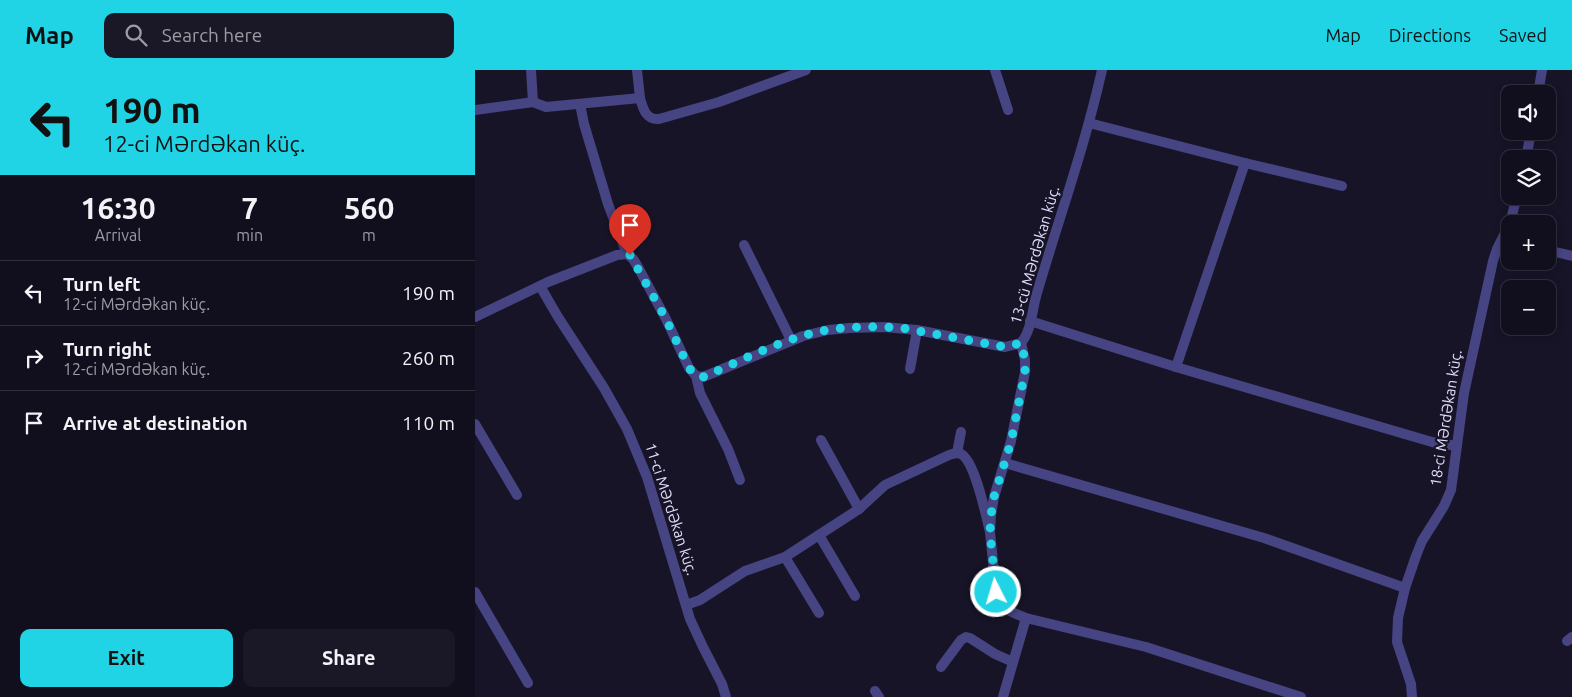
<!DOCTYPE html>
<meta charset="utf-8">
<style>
:root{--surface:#110f1e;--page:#1a1827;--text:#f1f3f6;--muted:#9c9ca4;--line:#302f3c;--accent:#21d4e5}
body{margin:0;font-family:Ubuntu,sans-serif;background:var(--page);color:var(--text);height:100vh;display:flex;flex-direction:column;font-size:19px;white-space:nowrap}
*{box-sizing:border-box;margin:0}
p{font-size:16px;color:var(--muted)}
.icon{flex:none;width:28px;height:28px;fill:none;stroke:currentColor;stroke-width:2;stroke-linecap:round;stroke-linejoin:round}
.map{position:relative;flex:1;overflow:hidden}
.side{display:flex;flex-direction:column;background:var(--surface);width:475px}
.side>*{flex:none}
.hud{background:#21d4e5;color:#111;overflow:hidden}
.tools{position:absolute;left:1026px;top:15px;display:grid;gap:10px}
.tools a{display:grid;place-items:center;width:55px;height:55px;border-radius:10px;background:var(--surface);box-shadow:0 2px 8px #0003,0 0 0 1px var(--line);font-size:25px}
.pin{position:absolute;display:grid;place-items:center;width:42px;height:42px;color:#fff;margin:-51px -21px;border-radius:50% 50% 50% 0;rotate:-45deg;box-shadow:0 0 5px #0007}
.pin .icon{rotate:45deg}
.me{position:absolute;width:55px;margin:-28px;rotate:355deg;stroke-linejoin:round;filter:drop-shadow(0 0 4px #0008)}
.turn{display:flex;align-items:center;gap:18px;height:105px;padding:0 20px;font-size:22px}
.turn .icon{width:65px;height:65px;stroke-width:2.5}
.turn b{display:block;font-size:35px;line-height:42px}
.eta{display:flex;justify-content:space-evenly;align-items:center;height:85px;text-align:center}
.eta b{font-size:30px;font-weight:700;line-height:35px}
.cta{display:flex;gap:10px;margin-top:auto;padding:10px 20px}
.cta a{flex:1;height:58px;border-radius:10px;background:var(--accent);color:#111;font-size:20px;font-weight:700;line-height:58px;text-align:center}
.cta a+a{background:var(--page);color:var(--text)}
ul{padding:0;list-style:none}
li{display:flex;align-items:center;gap:15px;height:65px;padding:0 20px;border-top:1px solid var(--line)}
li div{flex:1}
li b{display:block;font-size:19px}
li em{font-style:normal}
header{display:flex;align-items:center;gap:30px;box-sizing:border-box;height:70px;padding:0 25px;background:var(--accent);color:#111}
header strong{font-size:24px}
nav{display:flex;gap:28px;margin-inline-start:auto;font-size:18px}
.search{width:350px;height:45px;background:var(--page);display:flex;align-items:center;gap:12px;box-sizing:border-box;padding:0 18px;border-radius:10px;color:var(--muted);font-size:19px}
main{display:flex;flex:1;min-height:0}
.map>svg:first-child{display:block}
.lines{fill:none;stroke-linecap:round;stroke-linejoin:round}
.street{stroke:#464482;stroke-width:10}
.route{stroke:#21d4e5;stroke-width:9;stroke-dasharray:0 16.2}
.labels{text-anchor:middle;stroke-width:4.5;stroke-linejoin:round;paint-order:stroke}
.street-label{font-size:15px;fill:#e2dffb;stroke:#171428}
</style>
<header>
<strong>Map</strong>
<div class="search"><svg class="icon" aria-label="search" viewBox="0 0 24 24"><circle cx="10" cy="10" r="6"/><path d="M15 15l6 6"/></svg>Search here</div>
<nav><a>Map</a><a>Directions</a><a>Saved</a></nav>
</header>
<main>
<section class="side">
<div class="hud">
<div class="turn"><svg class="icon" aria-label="left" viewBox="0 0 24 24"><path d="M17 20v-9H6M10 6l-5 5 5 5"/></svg><div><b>190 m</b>12-ci Mərdəkan küç.</div></div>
</div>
<div class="eta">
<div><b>16:30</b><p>Arrival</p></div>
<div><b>7</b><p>min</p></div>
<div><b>560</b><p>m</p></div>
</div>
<ul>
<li><svg class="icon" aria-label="left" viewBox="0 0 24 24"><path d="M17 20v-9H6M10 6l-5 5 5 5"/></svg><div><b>Turn left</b><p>12-ci Mərdəkan küç.</p></div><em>190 m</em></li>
<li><svg class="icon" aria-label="right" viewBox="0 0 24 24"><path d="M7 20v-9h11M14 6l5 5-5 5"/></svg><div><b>Turn right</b><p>12-ci Mərdəkan küç.</p></div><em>260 m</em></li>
<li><svg class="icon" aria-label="arrive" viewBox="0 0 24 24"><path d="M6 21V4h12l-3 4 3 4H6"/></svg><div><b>Arrive at destination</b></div><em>110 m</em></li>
</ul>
<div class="cta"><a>Exit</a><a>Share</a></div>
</section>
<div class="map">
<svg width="1097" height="627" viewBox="0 0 1097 627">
<rect width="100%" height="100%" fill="#171428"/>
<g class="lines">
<g class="street">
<polyline points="56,0 58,32"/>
<polyline points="162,0 165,28"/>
<polyline points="520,0 533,40"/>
<polyline points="1032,20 1043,24"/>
<polyline points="1063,24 1067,0"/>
<polyline points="105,34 109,54 133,134 152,184"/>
<path d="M0 40 58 32 71 37 165 28C168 39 171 50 184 49L244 32 331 0"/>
<polyline points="614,53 770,93 867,116"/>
<polyline points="1051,89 1056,61"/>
<polyline points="269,175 316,270"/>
<polyline points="1072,180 1097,186"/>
<polyline points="152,184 158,189 163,197 191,249 214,298 221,306 228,307 233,305 328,266 353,260 374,258 410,257 442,260 530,277 546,273"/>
<polyline points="65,216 83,247 129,318 152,359 172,407 215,549 228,577 247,614 251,627"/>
<polyline points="0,247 73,212 142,185 152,184"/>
<polyline points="555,251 701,297 957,372 982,376"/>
<path d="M546 273C557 260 557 239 562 223 584 148 610 76 627 0"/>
<polyline points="701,297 770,93"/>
<polyline points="435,299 442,260"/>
<polyline points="221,306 225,323 253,379 265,410"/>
<polyline points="0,354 42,425"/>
<polyline points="346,370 384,439"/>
<polyline points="482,383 486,362"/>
<polyline points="530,393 789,468 930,518"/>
<polyline points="344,465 380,526"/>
<polyline points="310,487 344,543"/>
<polyline points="0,522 53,613"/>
<path d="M211 535 225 530 270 501 310 487 384 439 410 415 474 385C478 384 482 382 486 384 500 391 511 446 515 462"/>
<polyline points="551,548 671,577 826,627"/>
<polyline points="1092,571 1097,567"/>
<polyline points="466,597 486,570 491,567 495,568 520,584 538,592"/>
<polyline points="400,621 404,627"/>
<path d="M528 627 551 548C535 541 526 540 521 522L515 462 516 445 519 427 536 371 550 302V290L546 273"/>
<polyline points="937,627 936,614 922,572 923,548 930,518 941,486 947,471 969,436 976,420 989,323 1018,191 1022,179 1035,153 1042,126"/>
</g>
</g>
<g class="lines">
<path class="route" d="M155 185 191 249 214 298 221 306 228 307 233 305C267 290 302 272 338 263 366 256 398 256 427 258L530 277 546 273 550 290V302L536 372 519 427 516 445 515 462 521 522"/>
</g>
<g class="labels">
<g class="street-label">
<text transform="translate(560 185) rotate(-74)" y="5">13-cü Mərdəkan küç.</text>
<text transform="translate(971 348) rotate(-81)" y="5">18-ci Mərdəkan küç.</text>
<text transform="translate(196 439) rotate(72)" y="5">11-ci Mərdəkan küç.</text>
</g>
</g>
</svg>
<div class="tools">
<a><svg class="icon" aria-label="sound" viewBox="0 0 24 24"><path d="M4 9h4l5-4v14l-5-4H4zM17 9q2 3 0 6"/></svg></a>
<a><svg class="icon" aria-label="layers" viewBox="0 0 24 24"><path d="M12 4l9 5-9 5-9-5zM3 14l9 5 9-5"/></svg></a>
<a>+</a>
<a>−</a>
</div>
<div class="pin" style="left:155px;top:185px;background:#d93025"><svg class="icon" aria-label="arrive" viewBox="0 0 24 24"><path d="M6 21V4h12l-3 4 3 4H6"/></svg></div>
<svg class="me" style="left:521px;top:522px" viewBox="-20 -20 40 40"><circle r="17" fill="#21d4e5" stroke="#fff" stroke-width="3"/><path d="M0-11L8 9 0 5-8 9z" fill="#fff"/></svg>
</div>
</main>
